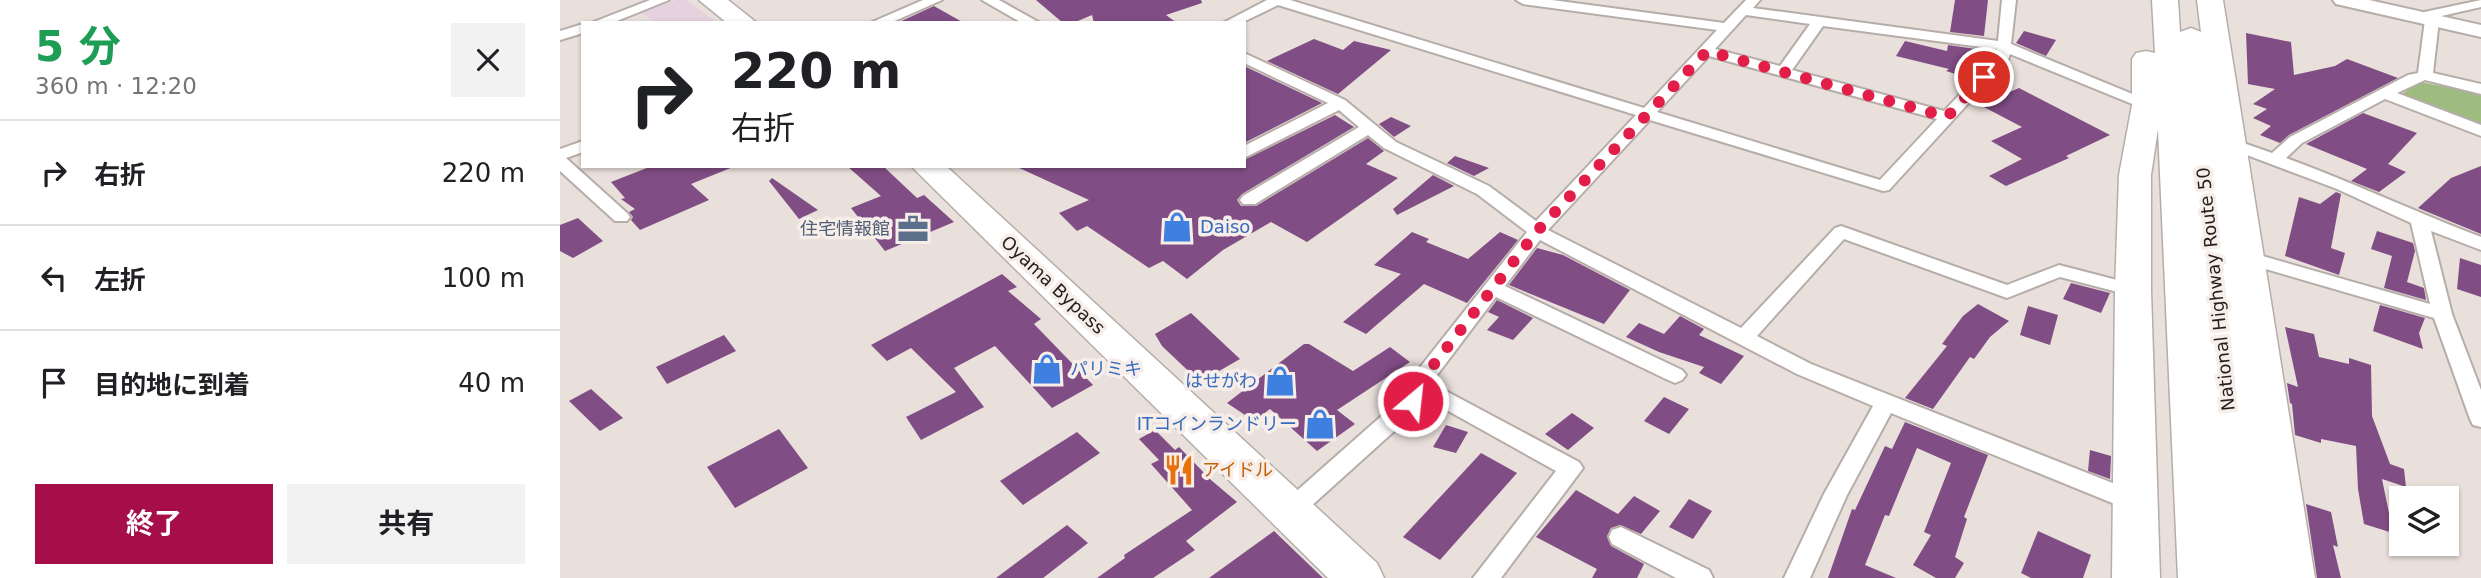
<!DOCTYPE html>
<html lang="ja">
<meta charset="utf-8">
<style>
:root{--surface:#fff;--page:#f2f2f2;--text:#202124;--muted:#757577;--line:#e0e0e0;--accent:#a50e49}
body{margin:0;font-family:"DejaVu Sans","Noto Sans JP",sans-serif;background:var(--page);color:var(--text);height:100vh;display:flex;flex-direction:column;font-size:26px;white-space:nowrap}
*{box-sizing:border-box;margin:0}
p{font-size:23px;color:var(--muted)}
.icon{flex:none;width:38px;height:38px;fill:none;stroke:currentColor;stroke-width:2;stroke-linecap:round;stroke-linejoin:round}
.map{position:relative;flex:1;overflow:hidden}
.side{display:flex;flex-direction:column;background:var(--surface);width:560px}
.side>*{flex:none}
.guide{position:absolute;left:21px;top:21px;width:665px;height:147px;border-radius:0px;box-shadow:0 2px 5px #0004;background:#fff;color:var(--text);overflow:hidden}
.fabs{position:absolute;left:1829px;top:486px;display:grid;gap:14px}
.fabs a{display:grid;place-items:center;width:70px;height:70px;border-radius:0px;background:var(--surface);box-shadow:0 2px 5px #0004;font-size:35px}
.pin{position:absolute;display:grid;place-items:center;width:60px;height:60px;color:#fff;margin:-30px;border:4px solid #fff;border-radius:50%;box-shadow:0 2px 7px #0007}
.me{position:absolute;width:77px;margin:-38px;rotate:28deg;stroke-linejoin:round;filter:drop-shadow(0 0 5px #0008)}
.turn{display:flex;align-items:center;gap:24px;height:147px;padding:0 35px;font-size:32px}
.turn .icon{width:91px;height:91px;stroke-width:2.5}
.turn b{display:block;font-size:49px;line-height:60px}
.round{display:grid;place-items:center;flex:none;width:74px;height:74px;border-radius:0px;background:var(--page)}
.summary{display:flex;align-items:center;justify-content:space-between;height:119px;padding:0 35px}
h1{font-size:42px;font-weight:700;line-height:52px;color:#1e9e55}
.button{display:flex;gap:14px;margin-top:auto;padding:14px 35px}
.button a{flex:1;height:80px;border-radius:0px;background:var(--accent);color:#fff;font-size:28px;font-weight:700;line-height:80px;text-align:center}
.button a+a{background:var(--page);color:var(--text)}
ul{padding:0;list-style:none}
li{display:flex;align-items:center;gap:21px;height:105px;padding:0 35px;border-top:2px solid var(--line)}
li div{flex:1}
li b{display:block;font-size:26px}
li em{font-style:normal}
main{display:flex;flex:1;min-height:0}
.map>svg:first-child{display:block}
.commercial{fill:#e6d1df}
.green{fill:#9ebc80}
.building{fill:#804d84}
.lines{fill:none;stroke-linecap:round;stroke-linejoin:round}
.street-casing{stroke:#b6ada9;stroke-width:4}
.secondary-casing{stroke:#b6ada9;stroke-width:4}
.highway-casing{stroke:#b6ada9;stroke-width:3}
.street{fill:#fff;fill-rule:evenodd}
.secondary{fill:#fff;fill-rule:evenodd}
.highway{fill:#fff;fill-rule:evenodd}
.route{stroke:#e11d48;stroke-width:12;stroke-dasharray:0 21.6}
.labels{text-anchor:middle;stroke-width:7;stroke-linejoin:round;paint-order:stroke}
.shop-label{font-size:18px;fill:#366cbe;stroke:#f7ede9;text-anchor:start}
.service-label{font-size:18px;fill:#4e5e75;stroke:#f7ede9;text-anchor:end}
.street-label{font-size:18px;fill:#221f1d;stroke:#f7ede9}
.food-label{font-size:18px;fill:#c56008;stroke:#f7ede9;text-anchor:start}
</style>
<main>
<section class="side">
<div class="summary"><div><h1>5 分</h1><p>360 m · 12:20</p></div><a class="round"><svg class="icon" aria-label="close" viewBox="0 0 24 24"><path d="M6 6l12 12M18 6L6 18"/></svg></a></div>
<ul>
<li><svg class="icon" aria-label="right" viewBox="0 0 24 24"><path d="M7 20v-9h11M14 6l5 5-5 5"/></svg><div><b>右折</b></div><em>220 m</em></li>
<li><svg class="icon" aria-label="left" viewBox="0 0 24 24"><path d="M17 20v-9H6M10 6l-5 5 5 5"/></svg><div><b>左折</b></div><em>100 m</em></li>
<li><svg class="icon" aria-label="arrive" viewBox="0 0 24 24"><path d="M6 21V4h12l-3 4 3 4H6"/></svg><div><b>目的地に到着</b></div><em>40 m</em></li>
</ul>
<div class="button"><a>終了</a><a>共有</a></div>
</section>
<div class="map">
<svg width="1921" height="578" viewBox="0 0 1921 578">
<rect width="100%" height="100%" fill="#e9e0db"/>
<polygon class="commercial" points="116,0 126,0 158,23 97,23 80,13"/>
<polygon class="green" points="1861,82 1921,94 1921,127 1840,95"/>
<g class="building">
<polygon points="476,0 641,0 642,3 606,15 617,23 534,23 532,15 513,23 503,23"/>
<polygon points="1395,0 1428,0 1424,36 1390,32"/>
<polygon points="374,6 404,23 337,23"/>
<polygon points="1464,31 1496,40 1486,56 1456,43"/>
<polygon points="1686,33 1731,42 1734,75 1775,66 1787,59 1838,78 1729,135 1720,143 1700,135 1711,126 1693,118 1707,109 1693,104 1715,89 1688,84"/>
<polygon points="754,39 783,50 794,41 831,50 778,94 707,61"/>
<polygon points="1345,41 1387,51 1388,45 1423,50 1421,68 1411,79 1386,71 1389,69 1336,56"/>
<polygon points="684,66 762,103 684,143"/>
<polygon points="1459,88 1550,135 1506,156 1509,158 1446,186 1429,176 1462,159 1431,141 1462,127 1420,105"/>
<polygon points="1803,113 1857,133 1828,164 1846,172 1819,192 1791,181 1807,169 1746,144"/>
<polygon points="775,115 794,127 682,194 677,200 681,206 696,206 808,138 824,151 806,164 838,178 747,242 711,222 663,250 627,279 603,261 589,268 527,226 517,231 499,213 529,200 455,166 684,166 684,160"/>
<polygon points="831,117 851,126 834,137 819,124"/>
<polygon points="895,156 929,168 914,176 887,163"/>
<polygon points="92,166 173,166 173,167 131,184 149,200 80,230 71,220 73,217 69,212 75,209 61,199 65,198 51,182"/>
<polygon points="287,166 323,166 357,198 364,195 394,222 325,251 291,208 321,196"/>
<polygon points="1921,166 1921,234 1858,208 1891,178"/>
<polygon points="873,175 894,186 837,215 833,209"/>
<polygon points="212,178 258,210 239,219 209,181"/>
<polygon points="1776,192 1781,194 1771,248 1785,253 1779,275 1725,256 1739,197 1760,204"/>
<polygon points="18,218 43,241 13,258 0,251 0,225"/>
<polygon points="1817,231 1853,243 1855,251 1847,282 1864,288 1866,300 1824,288 1832,256 1811,249"/>
<polygon points="852,232 869,239 866,242 908,259 940,232 958,240 907,303 864,284 806,334 783,322 841,274 814,265"/>
<polygon points="977,248 1003,255 1070,290 1044,324 949,285"/>
<polygon points="1900,258 1921,265 1921,297 1897,289"/>
<polygon points="442,274 457,287 448,291 481,319 474,324 533,385 492,408 435,346 394,368 424,407 361,440 346,417 396,392 351,348 327,361 311,345"/>
<polygon points="1511,283 1550,293 1541,313 1503,299"/>
<polygon points="937,300 973,318 953,340 927,330 939,317 928,312"/>
<polygon points="1418,304 1449,321 1430,337 1414,359 1410,357 1373,409 1345,398 1387,346 1382,344 1403,316"/>
<polygon points="1820,305 1865,318 1859,333 1863,349 1813,331"/>
<polygon points="1468,306 1498,315 1490,345 1460,335"/>
<polygon points="631,313 680,359 640,382 602,346 595,334"/>
<polygon points="1120,316 1144,329 1139,335 1184,356 1161,384 1139,373 1144,367 1099,352 1066,337 1079,323 1104,334"/>
<polygon points="1725,327 1754,334 1759,357 1789,364 1789,358 1811,365 1812,416 1830,464 1844,469 1846,487 1822,479 1833,533 1804,524 1798,489 1796,446 1761,439 1761,443 1735,435 1732,404 1730,403 1727,383 1738,387"/>
<polygon points="164,335 176,351 107,384 96,367"/>
<polygon points="744,344 749,344 793,371 830,347 850,362 777,410 795,424 757,451 710,409 694,421 667,403"/>
<polygon points="31,389 63,418 40,431 9,401"/>
<polygon points="1104,397 1129,409 1109,434 1084,421"/>
<polygon points="1012,413 1034,428 1008,450 985,434"/>
<polygon points="1345,422 1428,455 1404,517 1407,519 1395,557 1404,563 1395,578 1376,578 1353,565 1371,535 1364,532 1391,463 1357,448 1329,516 1325,515 1305,565 1336,578 1268,578 1292,509 1295,510 1325,446 1332,449"/>
<polygon points="886,425 908,432 896,453 873,447"/>
<polygon points="219,429 248,468 175,508 147,467"/>
<polygon points="595,430 615,450 619,447 651,480 677,502 626,541 635,550 593,578 537,578 565,558 564,555 632,510 591,464 599,460 579,439"/>
<polygon points="517,432 540,453 463,505 440,481"/>
<polygon points="1530,450 1551,456 1550,479 1528,471"/>
<polygon points="921,453 957,473 880,560 843,537"/>
<polygon points="1016,490 1058,514 1074,496 1100,511 1081,534 1060,525 1051,528 1047,536 1051,546 1084,564 1077,578 1032,578 1037,569 976,537"/>
<polygon points="1129,499 1152,511 1133,539 1109,527"/>
<polygon points="1746,504 1771,512 1778,547 1773,545 1781,578 1757,578"/>
<polygon points="507,525 528,543 483,578 436,578"/>
<polygon points="714,531 763,578 649,578"/>
<polygon points="1478,531 1531,555 1523,578 1471,578 1461,573"/>
</g>
<g class="lines">
<g class="street-casing">
<g id="street">
<polygon points="90,0 109,0 52,23 31,23"/>
<polygon points="363,0 382,0 330,23 310,23"/>
<polygon points="422,0 439,0 480,23 462,23"/>
<path d="M707 0H730L1084 108 1157 30 963 4 956 0H992L1164 23 1186 0H1200L1193 8 1438 41 1442 0H1456L1451 44 1592 102 1595 105 1592 108H1582L1450 54 1448 60 1329 190 1323 191 1090 120 988 230 1181 328 1275 228 1281 226 1447 285 1499 265 1580 286 1583 290 1580 294 1573 296 1500 277 1447 298 1284 239 1197 336 1251 364 1583 495 1587 502 1583 509 1575 512 1567 509 1331 413 1287 495 1250 578H1224L1264 494 1313 406 1237 374 980 240 945 286 1122 370 1126 375 1122 380 1115 383 1108 380 936 297 871 383 1019 462 1023 468 941 578H913L996 471 865 398 861 407 739 517 731 520 723 517 719 510 723 503 843 397 850 380 967 232 917 194 824 148 808 135 695 204H683L680 200 683 196 799 127 779 110 684 158V146L768 103 684 63V53L785 100 836 142 929 186 976 221 1076 115 718 5 681 23H663ZM1186 15 1250 24 1220 66 1155 49ZM1263 26 1437 49 1436 56 1384 111 1232 70ZM1149 56 1377 119 1320 180 1097 112Z"/>
<path d="M1921 0V7L1877 17 1879 20 1873 73 1921 84V94L1865 80 1837 93 1921 125V136L1825 99 1742 143 1726 158C1792 182 1855 212 1921 237V250L1871 231 1892 314 1921 390V427L1913 425 1910 419 1874 318 1678 261 1676 257 1685 251 1870 304 1851 223 1777 189 1663 146 1661 143 1669 138 1712 153 1730 137 1848 75 1858 73 1865 20H1855V14Z"/>
<polygon points="23,24 23,33 0,40 0,31"/>
<polygon points="23,141 23,152 6,158 67,213 70,217 67,221 55,221 0,171 0,149"/>
<polygon points="1061,527 1149,570 1153,578 1116,578 1052,544 1049,537 1052,530"/>
</g>
</g>
<g class="secondary-casing">
<polygon id="secondary" points="1773,0 1809,0 1921,25 1921,37 1776,4"/>
</g>
<g class="highway-casing">
<g id="highway">
<polygon points="139,0 168,0 197,23 167,23"/>
<polygon points="1592,0 1618,0 1620,32 1631,28 1641,32 1637,0 1663,0 1755,578 1618,578 1598,129 1591,175 1591,290 1600,578 1552,578 1555,290 1559,175 1572,105 1572,59 1576,53 1586,51 1595,53"/>
<polygon points="351,166 386,166 817,563 824,578 768,578"/>
</g>
</g>
<use href="#street" class="street"/>
<use href="#secondary" class="secondary"/>
<use href="#highway" class="highway"/>
</g>
<g class="lines">
<polyline class="route" points="853,401 858,385 978,230 1147,51 1387,117 1424,77"/>
</g>
<defs>
<g id="shop-bare" transform="scale(2.415)"><path d="M-5-2.5h2.3a2.7 3.5 0 0 1 5.4 0H5L5.5 6h-11ZM-1.5-2.5h3a1.5 2.3 0 0 0-3 0Z" fill="#3f7fe0" stroke="#f7ede9" stroke-width="2.5" paint-order="stroke"/></g>
<g id="office-bare" transform="scale(2.415)"><path d="M-6-3h4V-5.5h4V-3h4V5H-6ZM-1-4.5V-3h2v-1.5ZM-6 0V1H6V0Z" fill="#5c6f8a" stroke="#f7ede9" stroke-width="2.5" paint-order="stroke"/></g>
<g id="restaurant-bare" transform="scale(2.415)"><path d="M-5-6h1v4h1v-4h1v4h1v-4h1v5L-1.5 .5V6h-2V.5L-5-1ZM5-6V6H3V1.5H1.5Q1.5-4 5-6Z" fill="#e8710a" stroke="#f7ede9" stroke-width="2.5" paint-order="stroke"/></g>
</defs>
<g fill-rule="evenodd">
<use href="#shop-bare" x="617" y="227"/>
<use href="#office-bare" x="353" y="229"/>
<use href="#shop-bare" x="487" y="369"/>
<use href="#shop-bare" x="720" y="381"/>
<use href="#shop-bare" x="760" y="424"/>
<use href="#restaurant-bare" x="619" y="470"/>
</g>
<g class="labels">
<g class="shop-label">
<text x="640" y="233">Daiso</text>
<text x="510" y="375">パリミキ</text>
<text x="697" y="387" text-anchor="end">はせがわ</text>
<text x="737" y="430" text-anchor="end">ITコインランドリー</text>
</g>
<g class="service-label">
<text x="330" y="235">住宅情報館</text>
</g>
<g class="street-label">
<text transform="translate(493 285) rotate(43)" y="6">Oyama Bypass</text>
<text transform="translate(1656 289) rotate(-96)" y="6">National Highway Route 50</text>
</g>
<g class="food-label">
<text x="642" y="476">アイドル</text>
</g>
</g>
</svg>
<div class="fabs">
<a><svg class="icon" aria-label="layers" viewBox="0 0 24 24"><path d="M12 4l9 5-9 5-9-5zM3 14l9 5 9-5"/></svg></a>
</div>
<div class="pin" style="left:1424px;top:77px;background:#d93025"><svg class="icon" aria-label="arrive" viewBox="0 0 24 24"><path d="M6 21V4h12l-3 4 3 4H6"/></svg></div>
<svg class="me" style="left:853px;top:401px" viewBox="-20 -20 40 40"><circle r="17" fill="#e11d48" stroke="#fff" stroke-width="3"/><path d="M0-11L8 9 0 5-8 9z" fill="#fff"/></svg>
<div class="guide">
<div class="turn"><svg class="icon" aria-label="right" viewBox="0 0 24 24"><path d="M7 20v-9h11M14 6l5 5-5 5"/></svg><div><b>220 m</b>右折</div></div>
</div>
</div>
</main>
